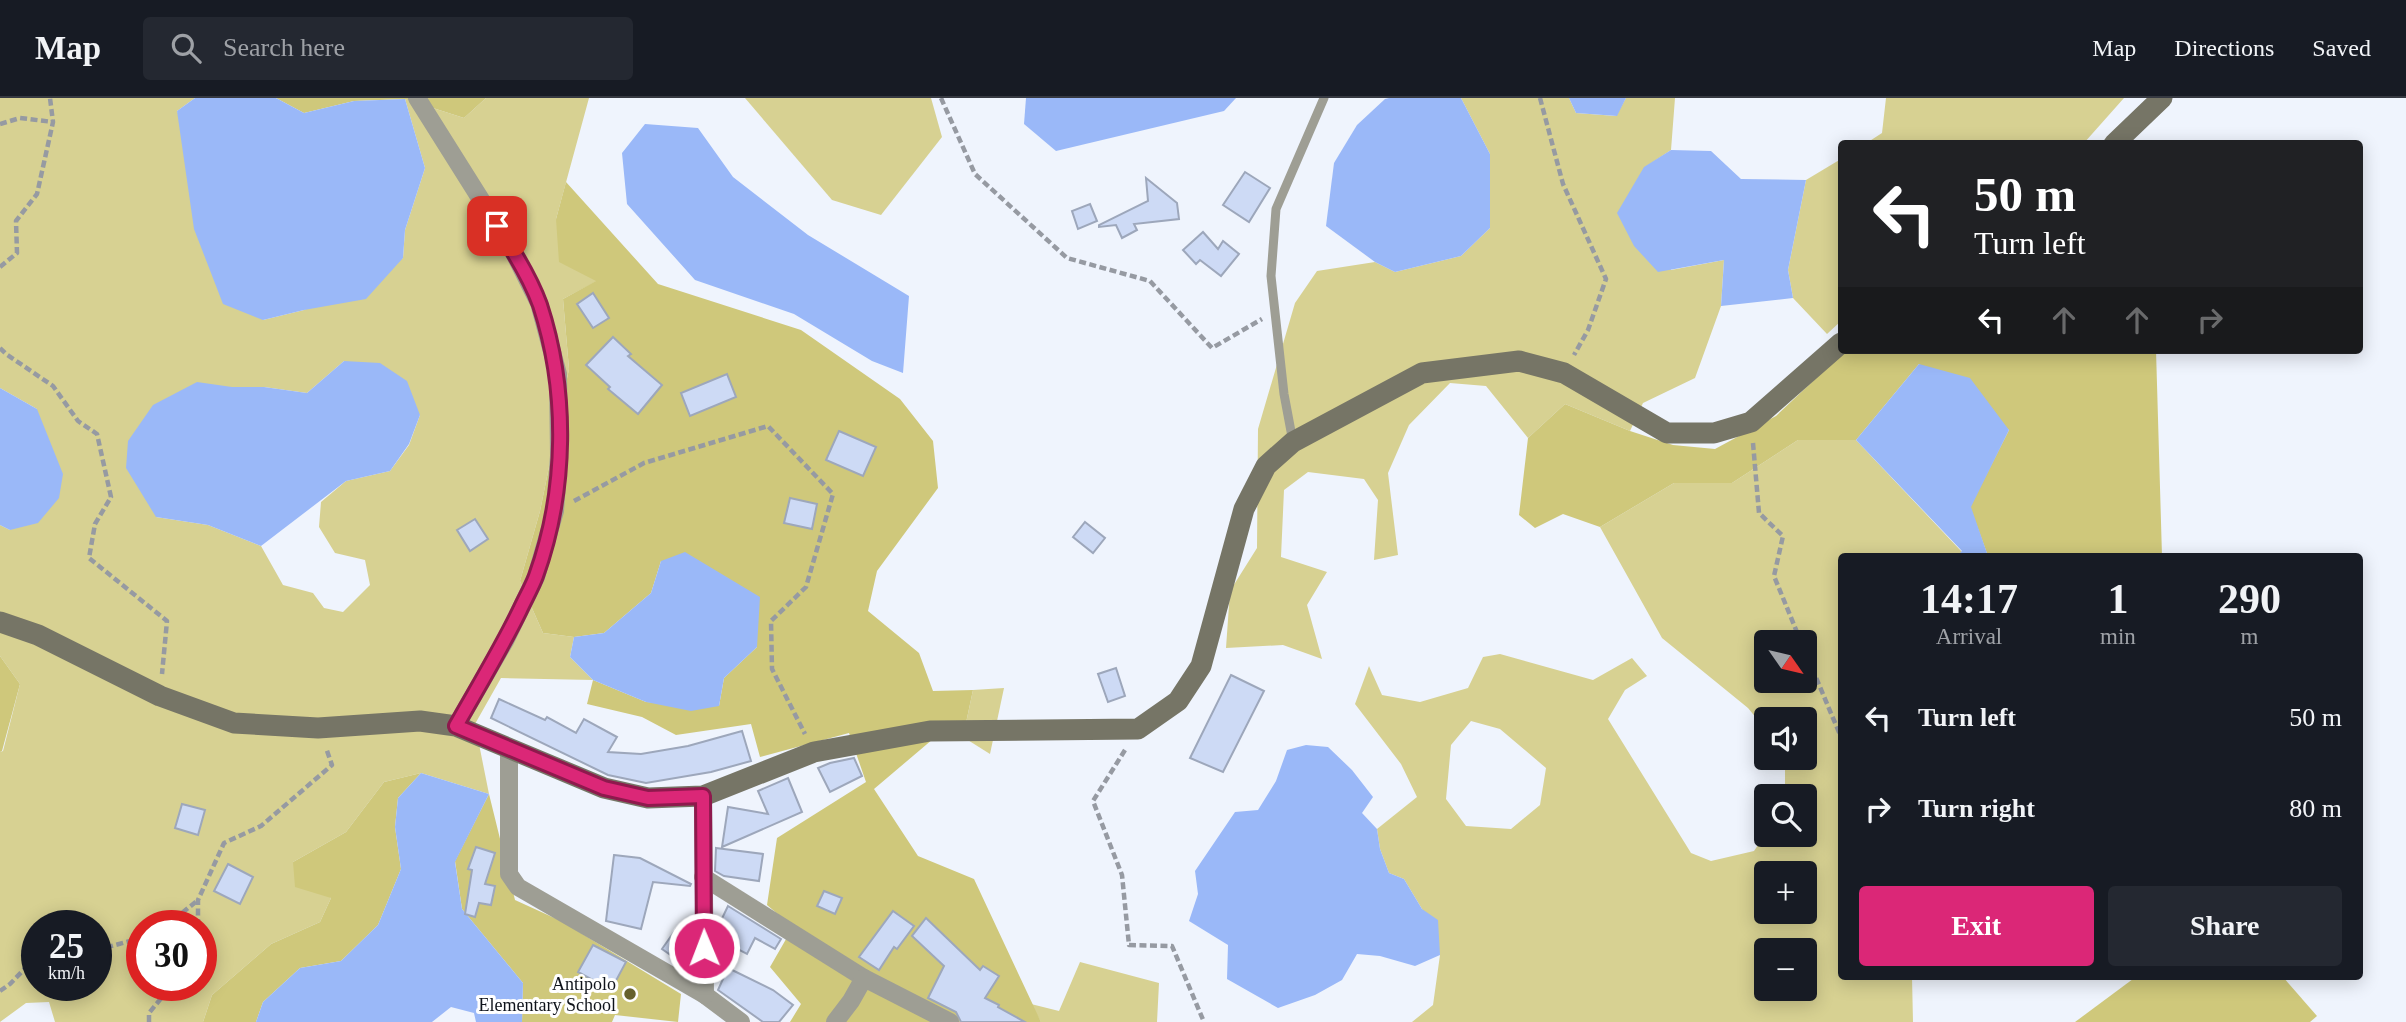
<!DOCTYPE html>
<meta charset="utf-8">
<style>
:root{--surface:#171b24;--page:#242831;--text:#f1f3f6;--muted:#9ea1a6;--line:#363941;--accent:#db2777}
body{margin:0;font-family:"Times New Roman",serif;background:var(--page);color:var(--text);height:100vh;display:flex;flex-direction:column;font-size:26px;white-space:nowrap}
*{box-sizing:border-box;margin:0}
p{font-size:23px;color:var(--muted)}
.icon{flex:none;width:38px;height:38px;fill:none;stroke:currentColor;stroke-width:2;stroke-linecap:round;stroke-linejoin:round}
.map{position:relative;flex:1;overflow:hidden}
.sheet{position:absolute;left:1838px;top:455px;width:525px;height:427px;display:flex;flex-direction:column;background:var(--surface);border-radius:7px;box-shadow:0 4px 18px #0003}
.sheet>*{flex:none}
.banner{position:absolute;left:1838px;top:42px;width:525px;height:214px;border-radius:7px;box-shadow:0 4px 18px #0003;background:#202124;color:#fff;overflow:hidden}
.needle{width:46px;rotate:124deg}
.fabs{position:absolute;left:1754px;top:532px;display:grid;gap:14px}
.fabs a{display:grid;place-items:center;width:63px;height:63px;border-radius:7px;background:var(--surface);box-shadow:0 4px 18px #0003;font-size:35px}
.speed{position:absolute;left:21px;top:812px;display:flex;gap:14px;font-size:35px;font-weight:700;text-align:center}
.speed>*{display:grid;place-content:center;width:91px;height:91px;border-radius:50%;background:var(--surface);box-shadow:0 4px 18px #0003;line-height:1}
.speed small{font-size:18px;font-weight:400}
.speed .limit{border:10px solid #d22;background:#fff;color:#111}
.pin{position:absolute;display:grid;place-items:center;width:60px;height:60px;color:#fff;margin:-30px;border-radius:14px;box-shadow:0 4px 10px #0006}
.me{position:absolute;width:77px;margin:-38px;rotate:359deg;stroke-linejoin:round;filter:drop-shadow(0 0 5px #0008)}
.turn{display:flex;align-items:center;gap:24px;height:147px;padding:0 21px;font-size:32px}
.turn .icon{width:91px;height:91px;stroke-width:2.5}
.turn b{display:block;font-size:49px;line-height:60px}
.lanes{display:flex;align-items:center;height:66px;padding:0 21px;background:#0003;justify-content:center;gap:35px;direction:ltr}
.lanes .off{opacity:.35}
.eta{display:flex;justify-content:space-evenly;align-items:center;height:119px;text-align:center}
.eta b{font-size:42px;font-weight:800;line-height:49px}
.primary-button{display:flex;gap:14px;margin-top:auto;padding:14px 21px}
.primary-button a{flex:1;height:80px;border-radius:7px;background:var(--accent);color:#fff;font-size:28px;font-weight:800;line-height:80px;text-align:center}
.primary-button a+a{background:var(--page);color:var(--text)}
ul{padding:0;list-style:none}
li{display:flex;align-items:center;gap:21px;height:91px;padding:0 21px}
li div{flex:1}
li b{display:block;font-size:26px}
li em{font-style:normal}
header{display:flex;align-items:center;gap:42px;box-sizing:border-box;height:98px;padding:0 35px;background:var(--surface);border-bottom:2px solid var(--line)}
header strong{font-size:33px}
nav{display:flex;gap:38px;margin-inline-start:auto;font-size:24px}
.search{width:490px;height:63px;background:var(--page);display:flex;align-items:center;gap:18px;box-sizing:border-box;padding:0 24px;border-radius:7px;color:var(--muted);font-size:26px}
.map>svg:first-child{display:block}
.green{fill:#d7d192;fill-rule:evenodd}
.forest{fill:#cfc87b}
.water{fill:#9ab8f8}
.building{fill:#cddaf5;stroke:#9da7bb;stroke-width:2}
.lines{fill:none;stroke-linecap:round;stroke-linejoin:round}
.path{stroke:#969aa2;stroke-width:4.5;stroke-dasharray:7 3.5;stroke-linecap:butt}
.lane{stroke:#9e9e94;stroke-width:9}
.street{stroke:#9e9e94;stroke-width:18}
.secondary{stroke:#767566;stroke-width:21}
.route-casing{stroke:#8e194d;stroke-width:18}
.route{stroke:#db2777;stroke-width:12}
.poi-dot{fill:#66612d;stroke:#fff;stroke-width:2.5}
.labels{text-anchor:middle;stroke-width:6;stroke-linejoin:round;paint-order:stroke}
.poi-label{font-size:18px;fill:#0f131a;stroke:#fff;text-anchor:end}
</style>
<header>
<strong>Map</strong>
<div class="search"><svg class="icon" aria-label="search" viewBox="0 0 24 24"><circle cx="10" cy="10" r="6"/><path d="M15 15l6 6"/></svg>Search here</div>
<nav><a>Map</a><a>Directions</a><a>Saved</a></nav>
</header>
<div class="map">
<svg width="2406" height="924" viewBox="0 0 2406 924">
<rect width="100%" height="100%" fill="#eff4fd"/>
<g class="green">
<path d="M0 0H195L177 13 263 222 304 212 403 160 405 132 425 70 405 1 464 20 486 0H589L556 121 597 183 563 201 569 271 540 413 520 483 543 535 574 539 570 559 593 582 501 580 475 626 489 696 421 675 384 684 346 734 293 764 331 800 320 824 271 846 212 897 203 924H55L49 904 26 905 0 924V654L3 653 20 586 0 558V427L10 432 37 311 0 290ZM344 263 420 317 409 347 390 373 346 383 321 404 319 429 335 455 365 462 370 487 343 514 324 510 313 495 283 487 261 448 208 427 156 419 232 289H264L307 295ZM37 828H96V887H37ZM142 828H201V887H142Z"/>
<polygon points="745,0 931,0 942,39 881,117 832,102"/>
<polygon points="1461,0 1569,0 1576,15 1616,18 1626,0 1675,0 1671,52 1644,70 1671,172 1724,162 1721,208 1695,280 1643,305 1630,333 1565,306 1528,340 1486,288 1450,285 1409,327 1388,375 1398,457 1374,462 1378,402 1364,381 1308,374 1284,392 1281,459 1327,474 1307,507 1322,561 1283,547 1226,550 1230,493 1257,450 1258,331 1295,205 1317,173 1375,164 1395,174 1461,158 1490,130 1490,56"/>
<polygon points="1886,0 2124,0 2084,45 1865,46 1882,35"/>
<polygon points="1841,61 1841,223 1827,236 1793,200 1788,172 1806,82"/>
<path d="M1798 342H1856L1962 454 1957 458H1841V878L1912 879 1913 924H1412L1433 907 1440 857 1422 811 1404 781 1389 775 1380 751 1377 731 1417 699 1401 666 1355 606 1369 568 1382 597 1420 604 1468 590 1483 559 1500 556 1593 582 1632 560 1647 578 1625 592 1608 621 1691 755 1711 763 1754 753 1766 735 1804 737V698H1785V660H1804V621H1766V632L1748 610 1662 540 1600 429 1674 385H1732ZM1766 544H1804V583H1766ZM1471 623 1500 631 1546 670 1540 707 1511 731 1466 728 1446 701 1451 647ZM1766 775H1804V814H1766ZM1766 852H1804V891H1766Z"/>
<polygon points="1004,590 990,656 963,639 973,592"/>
<polygon points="1080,864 1159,885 1157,924 1041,924 1031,906 1059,913"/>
</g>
<g class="forest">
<polygon points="276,0 486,0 464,20 405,1 354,3 304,15"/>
<polygon points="566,84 658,186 801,232 900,301 933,343 938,390 877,473 868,513 919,555 933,593 973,592 963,639 933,641 874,691 918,758 974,781 1041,924 790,924 801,906 770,869 793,829 767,807 777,740 866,684 849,635 760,659 751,626 676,637 642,619 587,606 593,582 646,604 719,608 724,580 757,549 661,463 651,495 604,535 574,539 543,535 520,483 540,413 569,271 563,201 596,183 559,164 556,121"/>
<polygon points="1846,252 2156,252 2162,458 1988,458 1970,409 2009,332 1919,266 1856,342 1798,342 1732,385 1674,385 1600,429 1563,416 1535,430 1519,417 1528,340 1565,306 1630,333 1673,347 1715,351 1776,318"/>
<polygon points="0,558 20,586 2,653 0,654"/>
<polygon points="421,675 398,700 395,729 401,771 378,827 341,863 300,870 263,904 256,924 203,924 212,897 271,846 320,824 331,800 295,789 293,764 346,734 384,684"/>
<polygon points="489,696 515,802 561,823 681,896 678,924 615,917 612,924 522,924 523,885 462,811 455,763"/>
<polygon points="2137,878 2283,879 2317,918 2310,924 2075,924"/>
</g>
<g class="water">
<polygon points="195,0 276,0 304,15 354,3 405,1 425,70 405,132 403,160 366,201 304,212 263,222 223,206 194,131 177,13"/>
<polygon points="1026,0 1236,0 1224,13 1056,53 1024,26"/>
<polygon points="1389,0 1461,0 1490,56 1490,130 1461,158 1395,174 1375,164 1326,128 1334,65 1357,27 1385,1"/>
<polygon points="1569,0 1626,0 1617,18 1576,15"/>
<polygon points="645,26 698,30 733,79 808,137 909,198 903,275 872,263 794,216 695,182 627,106 622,55"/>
<polygon points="1671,52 1711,53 1741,81 1806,82 1788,172 1793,200 1721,208 1724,162 1658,174 1634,148 1617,115 1644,69"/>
<polygon points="344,263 380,265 407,283 420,317 409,346 390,373 346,383 261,448 208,427 156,419 126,370 128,343 153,307 197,284 232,289 264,289 307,295"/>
<polygon points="1919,266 1970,280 2009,332 1971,409 1988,458 1957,458 1962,453 1856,342"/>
<polygon points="0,290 37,311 63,376 59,400 38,425 10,432 0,427"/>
<polygon points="685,454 760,499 757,549 724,580 719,608 691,613 646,604 593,582 570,559 574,539 604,535 651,495 661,463"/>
<polygon points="1306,647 1328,649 1352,672 1373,699 1362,715 1377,731 1380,751 1389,775 1404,781 1422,811 1438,822 1440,857 1415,868 1380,858 1357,856 1342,882 1315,897 1278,910 1227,881 1228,847 1189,823 1198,796 1195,773 1235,714 1258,712 1276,683 1287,652"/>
<polygon points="421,675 489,696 455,764 462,811 523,885 522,924 476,924 474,915 451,909 432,924 256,924 263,904 300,870 341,863 378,827 401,771 395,729 398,700"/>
</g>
<g class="building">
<polygon points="1245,74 1270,90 1249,124 1223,107"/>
<polygon points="1146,80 1177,105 1179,121 1134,126 1137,132 1122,140 1116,127 1099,129 1099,127 1148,103"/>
<polygon points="1090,106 1097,123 1078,131 1072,113"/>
<polygon points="1203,134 1218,151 1223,143 1239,156 1221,178 1200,162 1196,166 1183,152"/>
<polygon points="593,195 609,220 593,230 577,206"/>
<polygon points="613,239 631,256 628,258 662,287 638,316 608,291 610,289 586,267"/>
<polygon points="727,276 736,299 690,318 681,295"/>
<polygon points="839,333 876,349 863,378 826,362"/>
<polygon points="790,400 817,406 812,431 784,425"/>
<polygon points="475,421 488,441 470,453 457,432"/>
<polygon points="1085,424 1105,440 1093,455 1073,439"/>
<polygon points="1116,570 1125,598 1108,604 1098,576"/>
<polygon points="1231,577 1264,593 1223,674 1190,660"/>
<polygon points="499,601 545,622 547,619 576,635 584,621 617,639 608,654 641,656 688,648 742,633 751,663 711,674 646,685 608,677 491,620"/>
<polygon points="854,660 862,678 830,694 818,670 830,665"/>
<polygon points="788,680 802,714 722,749 728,709 768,716 758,693"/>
<polygon points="182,706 205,712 198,737 175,730"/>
<polygon points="476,749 495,755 485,786 495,788 491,807 479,805 475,819 465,816 472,772 468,771"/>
<polygon points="716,750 763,756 759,783 724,778 715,773"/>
<polygon points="614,757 640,760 691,786 690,788 653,784 641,831 606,823"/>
<polygon points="228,766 253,779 240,806 214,793"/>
<polygon points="824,793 842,800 835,816 817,808"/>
<polygon points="728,808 781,841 775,851 755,840 747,856 716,840 716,833"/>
<polygon points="893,813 914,828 897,851 894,849 879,872 859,859"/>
<polygon points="926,820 980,872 983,868 999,878 985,900 999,907 998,909 1025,924 961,924 956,914 928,900 944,868 912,838"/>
<polygon points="676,831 693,842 693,855 685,867 662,851"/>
<polygon points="593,847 626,864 611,892 578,874"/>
<polygon points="728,870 773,892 793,907 779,924 763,924 718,892"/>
</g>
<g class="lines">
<g class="path">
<polyline points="941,0 975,76 1067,160 1150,183 1212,250 1262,221"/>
<polyline points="1540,0 1563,86 1606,181 1588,232 1574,257"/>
<polyline points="0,26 20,20 53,24"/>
<polyline points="0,169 17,155 16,123 37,96 53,24 50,0"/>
<polyline points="0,250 6,256 53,288 78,323 97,336 111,399 95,426 89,460 167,523 162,576"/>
<polyline points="1753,345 1759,415 1783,438 1774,478 1801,544"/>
<polyline points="574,403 644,365 768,328 833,396 806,489 771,523 772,571 805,636"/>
<polyline points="1804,551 1841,639"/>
<polyline points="1125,652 1093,703 1122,777 1129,847 1172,848 1204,924"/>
<polyline points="166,828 198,802"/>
<polyline points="198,828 198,802 224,745 261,728 332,667 326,650"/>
<polyline points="96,852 142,840"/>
<polyline points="0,893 10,886 37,858"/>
<polyline points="149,924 149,915 172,887"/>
</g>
<polyline class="lane" points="1293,344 1284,296 1271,178 1276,111 1324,0"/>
<g class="street">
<polyline points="417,0 512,151 539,205 558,276 559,358 555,413 536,479 505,543 456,628"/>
<polyline points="509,650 509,776 518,789 705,897 741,924"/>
<polyline points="703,698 705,897"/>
<polyline points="703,779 864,880"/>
<polyline points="835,924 851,903 864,880 950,924"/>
</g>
<g class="secondary">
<polyline points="2114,46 2162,0"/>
<polyline points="0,524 38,537 160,598 234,625 318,630 420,623 456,628 604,690 648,700 703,698 814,654 930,633 1138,631 1178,603 1201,568 1244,411 1266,368 1293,344 1422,275 1519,263 1564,275 1667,335 1714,335 1751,324 1841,245"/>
</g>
</g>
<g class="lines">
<g class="route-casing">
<path id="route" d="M497 128C513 152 530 179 540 207 568 293 567 392 536 478 532 489 525 501 520 512 501 551 478 589 456 628L604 690 648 700 703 698 704 850"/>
</g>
<use href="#route" class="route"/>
</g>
<circle class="poi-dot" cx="630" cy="896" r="7"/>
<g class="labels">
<g class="poi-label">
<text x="616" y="892">Antipolo<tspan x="616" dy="21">Elementary School</tspan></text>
</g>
</g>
</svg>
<div class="fabs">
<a><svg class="needle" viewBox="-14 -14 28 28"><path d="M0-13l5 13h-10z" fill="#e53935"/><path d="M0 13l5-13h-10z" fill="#9ea1a6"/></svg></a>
<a><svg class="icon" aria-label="sound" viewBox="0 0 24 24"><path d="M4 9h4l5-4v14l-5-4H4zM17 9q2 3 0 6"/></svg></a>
<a><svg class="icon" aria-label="search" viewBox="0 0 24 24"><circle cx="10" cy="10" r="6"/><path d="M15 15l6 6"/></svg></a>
<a>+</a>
<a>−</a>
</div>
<div class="speed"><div>25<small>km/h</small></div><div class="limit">30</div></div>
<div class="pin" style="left:497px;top:128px;background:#d93025"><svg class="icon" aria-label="arrive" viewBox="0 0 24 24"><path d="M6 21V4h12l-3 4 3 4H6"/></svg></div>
<svg class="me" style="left:704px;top:850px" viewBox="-20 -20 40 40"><circle r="17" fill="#db2777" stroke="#fff" stroke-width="3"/><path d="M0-11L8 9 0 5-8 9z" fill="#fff"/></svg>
<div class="banner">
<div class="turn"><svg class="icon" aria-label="left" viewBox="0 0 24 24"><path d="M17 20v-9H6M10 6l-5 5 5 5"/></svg><div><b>50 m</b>Turn left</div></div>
<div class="lanes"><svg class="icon" aria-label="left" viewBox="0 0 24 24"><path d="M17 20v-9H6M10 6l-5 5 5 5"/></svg><svg class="icon off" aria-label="ahead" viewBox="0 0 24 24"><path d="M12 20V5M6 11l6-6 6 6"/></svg><svg class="icon off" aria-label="ahead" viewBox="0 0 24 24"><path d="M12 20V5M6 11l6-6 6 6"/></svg><svg class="icon off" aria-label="right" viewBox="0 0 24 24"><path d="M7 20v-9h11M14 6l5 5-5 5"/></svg></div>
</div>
<section class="sheet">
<div class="eta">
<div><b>14:17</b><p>Arrival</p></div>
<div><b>1</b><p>min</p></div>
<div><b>290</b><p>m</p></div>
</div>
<ul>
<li><svg class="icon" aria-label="left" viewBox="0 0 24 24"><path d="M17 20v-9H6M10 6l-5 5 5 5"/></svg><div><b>Turn left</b></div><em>50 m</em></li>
<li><svg class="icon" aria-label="right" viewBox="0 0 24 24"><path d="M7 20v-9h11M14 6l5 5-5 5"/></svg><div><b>Turn right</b></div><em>80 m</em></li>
</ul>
<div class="primary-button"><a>Exit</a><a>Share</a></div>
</section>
</div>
